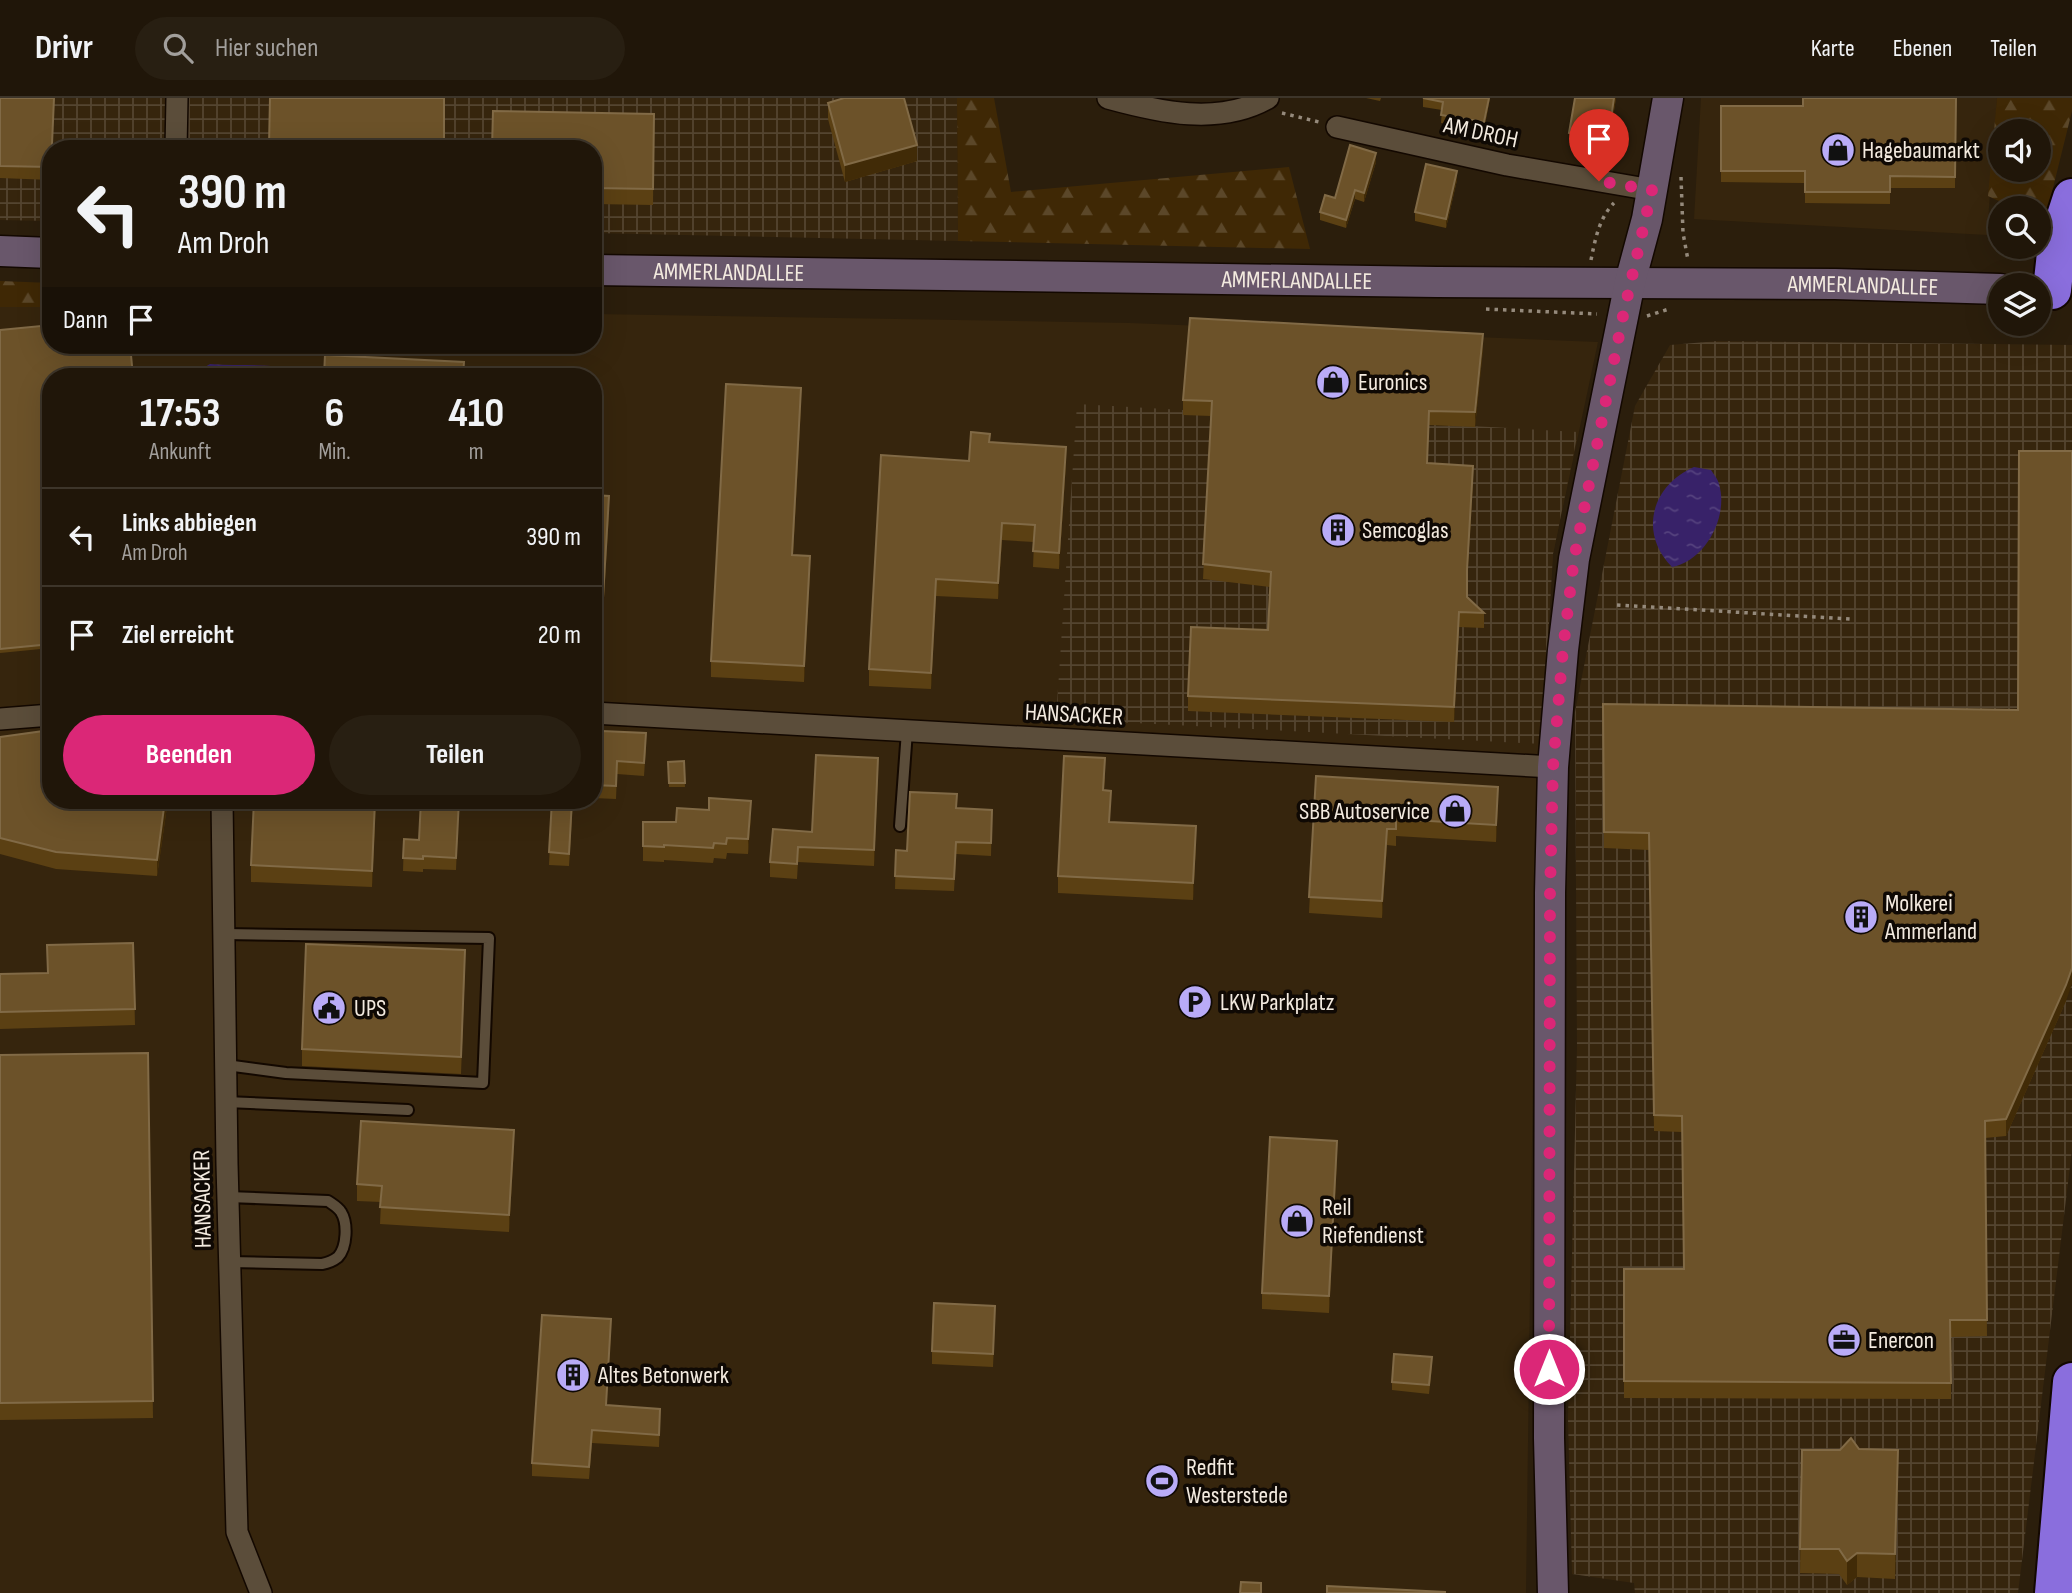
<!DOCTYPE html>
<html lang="de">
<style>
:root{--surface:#201609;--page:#281f12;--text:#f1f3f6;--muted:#a29f9c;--line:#3d352a;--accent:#db2777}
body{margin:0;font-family:"Sofia Sans Condensed",sans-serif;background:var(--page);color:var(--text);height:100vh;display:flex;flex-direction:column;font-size:26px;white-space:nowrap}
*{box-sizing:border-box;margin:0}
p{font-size:23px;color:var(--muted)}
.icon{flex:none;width:38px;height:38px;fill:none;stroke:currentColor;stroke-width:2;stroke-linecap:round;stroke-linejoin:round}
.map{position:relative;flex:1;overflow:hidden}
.details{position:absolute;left:42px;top:270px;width:560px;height:441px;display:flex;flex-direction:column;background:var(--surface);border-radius:28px;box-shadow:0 7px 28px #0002,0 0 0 2px var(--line)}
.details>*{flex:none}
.hud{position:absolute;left:42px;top:42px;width:560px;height:214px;border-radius:28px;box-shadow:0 7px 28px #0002,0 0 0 2px var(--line);background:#201609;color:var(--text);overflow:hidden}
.buttons{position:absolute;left:1988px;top:21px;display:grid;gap:14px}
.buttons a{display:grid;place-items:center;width:63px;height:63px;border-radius:50%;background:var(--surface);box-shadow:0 7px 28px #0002,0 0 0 2px var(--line);font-size:35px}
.pin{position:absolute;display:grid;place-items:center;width:60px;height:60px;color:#fff;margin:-72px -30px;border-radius:50% 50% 50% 0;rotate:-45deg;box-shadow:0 0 7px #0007}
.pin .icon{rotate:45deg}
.me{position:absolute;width:77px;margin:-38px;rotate:0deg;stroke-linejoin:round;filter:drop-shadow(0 0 5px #0008)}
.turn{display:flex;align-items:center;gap:24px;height:147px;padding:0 21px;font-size:32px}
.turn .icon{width:91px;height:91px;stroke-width:2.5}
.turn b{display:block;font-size:49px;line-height:60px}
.then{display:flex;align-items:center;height:66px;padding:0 21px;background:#0003;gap:14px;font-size:26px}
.eta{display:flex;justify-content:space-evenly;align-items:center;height:119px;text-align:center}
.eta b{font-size:42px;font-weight:700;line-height:49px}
.action{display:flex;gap:14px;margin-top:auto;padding:14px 21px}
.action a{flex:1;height:80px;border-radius:42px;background:var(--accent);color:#fff;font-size:28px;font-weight:700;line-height:80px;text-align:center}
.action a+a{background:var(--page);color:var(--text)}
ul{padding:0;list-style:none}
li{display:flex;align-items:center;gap:21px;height:98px;padding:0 21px;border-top:2px solid var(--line)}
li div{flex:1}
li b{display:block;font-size:26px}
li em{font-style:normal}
header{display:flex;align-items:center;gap:42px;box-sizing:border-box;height:98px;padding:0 35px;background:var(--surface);border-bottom:2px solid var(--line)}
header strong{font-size:33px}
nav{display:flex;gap:38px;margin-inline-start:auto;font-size:24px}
.search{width:490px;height:63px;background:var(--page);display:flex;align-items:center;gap:18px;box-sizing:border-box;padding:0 24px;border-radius:38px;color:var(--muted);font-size:26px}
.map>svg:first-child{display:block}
.built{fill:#36250d;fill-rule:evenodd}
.industrial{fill:url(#industrial-grid)}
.forest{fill:url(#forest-firs);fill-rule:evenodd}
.water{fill:url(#water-ripples)}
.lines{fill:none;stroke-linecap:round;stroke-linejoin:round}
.lane-casing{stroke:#130800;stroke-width:14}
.street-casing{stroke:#130800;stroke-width:24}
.secondary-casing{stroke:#130800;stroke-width:33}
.highway-casing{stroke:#130800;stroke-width:42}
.path{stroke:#958a7c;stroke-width:3.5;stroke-dasharray:3.5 5;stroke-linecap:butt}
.lane{stroke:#5b4d3a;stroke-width:10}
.street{stroke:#5b4d3a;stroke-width:21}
.secondary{stroke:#69576b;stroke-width:30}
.highway{stroke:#8a6edd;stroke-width:38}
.wall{fill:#5b4013}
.shaded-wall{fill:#412b07}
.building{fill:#6c5229;stroke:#816a46;stroke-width:2}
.route{stroke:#db2777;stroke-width:12;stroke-dasharray:0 21.6}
.labels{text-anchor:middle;stroke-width:7;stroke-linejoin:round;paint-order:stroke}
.street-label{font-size:24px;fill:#f3eadf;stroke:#0f0904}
.poi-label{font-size:24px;fill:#f3eadf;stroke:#0f0904;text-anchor:start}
</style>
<header>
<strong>Drivr</strong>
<div class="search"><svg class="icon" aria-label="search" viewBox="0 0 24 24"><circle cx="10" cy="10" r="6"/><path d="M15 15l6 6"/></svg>Hier suchen</div>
<nav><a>Karte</a><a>Ebenen</a><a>Teilen</a></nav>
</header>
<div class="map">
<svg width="2072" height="1495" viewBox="0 0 2072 1495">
<defs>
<pattern id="industrial-grid" width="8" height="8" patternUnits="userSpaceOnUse" patternTransform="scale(1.75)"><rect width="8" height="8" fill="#36250d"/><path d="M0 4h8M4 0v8" fill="none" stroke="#544530"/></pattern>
<pattern id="forest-firs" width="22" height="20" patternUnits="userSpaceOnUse" patternTransform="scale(1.75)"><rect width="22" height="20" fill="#3f2805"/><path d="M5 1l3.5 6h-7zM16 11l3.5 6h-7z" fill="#5b4729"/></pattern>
<pattern id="water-ripples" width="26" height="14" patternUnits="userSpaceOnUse" patternTransform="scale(1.75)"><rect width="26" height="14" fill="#382269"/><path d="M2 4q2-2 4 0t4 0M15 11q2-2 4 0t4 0" fill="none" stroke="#55427e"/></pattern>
</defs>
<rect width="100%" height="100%" fill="#2b1e0c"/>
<g class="built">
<polygon points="1701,0 1997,0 1987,137 1694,121"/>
<path d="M0 209H51V247H593V216L1130 225 1598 244 1553 456 1545 560 1533 969 1526 1495H0ZM51 278H593V702H51Z"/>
</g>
<g class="industrial">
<polygon points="0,0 957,0 958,143 593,135 593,51 51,51 51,123 0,122"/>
<polygon points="1718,243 2072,247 2072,1052 2018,1495 1635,1495 1634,1485 1572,1476 1568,1321 1577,950 1575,614 1635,308 1670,247"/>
<polygon points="1077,306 1578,334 1553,456 1542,646 1056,621"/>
</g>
<g class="forest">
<polygon points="957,0 994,0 1011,94 1289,69 1310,151 958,143"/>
<path d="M1997 0H2072V13L2048 110C2027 114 2008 108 1988 98ZM2000 33H2039V72H2000Z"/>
<polygon points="0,183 51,185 51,209 0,209"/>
</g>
<g class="water">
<path d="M210 266C234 268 257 266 281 269L283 278H190Z"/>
<path d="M1694 369 1711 372C1714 377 1718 381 1719 386 1729 419 1705 463 1672 469 1638 435 1652 387 1694 369Z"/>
</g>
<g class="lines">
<g class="lane-casing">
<g id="lane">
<polyline points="900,728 907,633"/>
<polyline points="224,836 489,840 483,985 286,975 226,967"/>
<polyline points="226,1004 408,1012"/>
<path d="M228 1099 328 1103C332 1106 338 1109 341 1114 348 1125 347 1149 338 1159 333 1163 328 1165 322 1166L229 1164"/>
</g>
</g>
<g class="street-casing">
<g id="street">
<path d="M1108 0C1159 14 1219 28 1268 0"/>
<polyline points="1337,29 1507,67 1652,92"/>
<polyline points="176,51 177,0"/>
<polyline points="593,615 1553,669"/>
<polyline points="0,621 51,617"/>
<polyline points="222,702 227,1066 237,1434 261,1495"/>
</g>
</g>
<g class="secondary-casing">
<g id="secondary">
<polyline points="0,153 51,155"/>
<path id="s1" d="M593 172 1437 184 1835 186 2000 191"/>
<polyline points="1553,1495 1549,1340 1550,795 1553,669 1563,552 1574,461 1630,184 1647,121 1668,0"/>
</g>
</g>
<g class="highway-casing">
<g id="highway">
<polyline points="2052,192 2057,146 2072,100"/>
<polyline points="2054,1495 2072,1284"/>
</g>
</g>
<g class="path">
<polyline points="1282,15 1319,24"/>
<polyline points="1681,79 1683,135 1688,162"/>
<path d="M1591 162C1595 142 1599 120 1614 105"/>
<polyline points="1486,211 1597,216"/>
<polyline points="1647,218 1669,211"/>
<polyline points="1617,507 1850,521"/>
</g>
<use href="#lane" class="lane"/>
<use href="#street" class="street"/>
<use href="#secondary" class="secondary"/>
<use href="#highway" class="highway"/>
</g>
<g class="wall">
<polygon points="0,0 51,51 51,82 0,80"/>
<polygon points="270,0 444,0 444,51 269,51"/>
<polygon points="1366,0 1381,0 1380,3"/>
<polygon points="1423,0 1490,0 1484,32 1441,25 1442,12 1423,9"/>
<polygon points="1616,0 1608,51 1569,45 1569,35"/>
<polygon points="1956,0 1955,90 1890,90 1890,106 1805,105 1805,85 1721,84 1721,8 1803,8"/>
<polygon points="828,5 917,63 845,84 828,21"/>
<polygon points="654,16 653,107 593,106 593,51"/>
<polygon points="1376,64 1364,104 1355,101 1346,130 1320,122 1320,114"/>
<polygon points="1457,82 1446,130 1415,123 1415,114"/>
<polygon points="0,232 51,278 51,550 0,555"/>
<polygon points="1483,251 1475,329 1429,327 1427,365 1473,383 1467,483 1467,499 1484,515 1484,530 1459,529 1454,624 1188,613 1188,598 1268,532 1270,489 1203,481 1211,318 1183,317 1183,302"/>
<polygon points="801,307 793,457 810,474 804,584 711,579 711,563"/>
<polygon points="990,344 1066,365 1059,471 1033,469 1034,444 1002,442 998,501 936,498 931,591 869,588 869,571 969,363"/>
<polygon points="593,397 609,414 600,568 593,567"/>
<polygon points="1603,606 2018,612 2066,903 2006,1038 1985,1040 1987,1238 1951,1239 1951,1301 1624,1300 1624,1171 1684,1171 1682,1034 1654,1033 1649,752 1604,750"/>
<polygon points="0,639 51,702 168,702 157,778 56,771 0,756"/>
<polygon points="593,648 646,648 644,678 617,676 616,701 593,700"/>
<polygon points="684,663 685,689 669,689 668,664"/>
<polygon points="878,676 874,768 798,764 797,781 770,779 770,764 812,734"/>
<polygon points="1105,677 1104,693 1110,724 1196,745 1193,802 1058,795 1058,778"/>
<polygon points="1316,678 1498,705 1496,744 1396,738 1396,748 1387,747 1382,820 1309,815"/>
<polygon points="376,702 372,789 251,784 251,767"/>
<polygon points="421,702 505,702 504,705 459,702 456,772 423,771 423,774 403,773 404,741 419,742"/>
<polygon points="552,702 573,702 569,768 549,767"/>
<polygon points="957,710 992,712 991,758 956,756 954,793 895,791 896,752 907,753"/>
<polygon points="751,718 748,756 727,755 726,761 714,760 713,765 664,762 664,764 643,763 643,724 676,724"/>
<polygon points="133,845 135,927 0,931 0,876 47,875"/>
<polygon points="465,869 461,976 302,968 302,951"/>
<polygon points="148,955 153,1320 0,1322 0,957"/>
<polygon points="514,1048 509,1134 380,1126 381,1104 357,1103 357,1086"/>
<polygon points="1337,1060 1329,1215 1262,1211 1262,1195"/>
<polygon points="995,1221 993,1269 932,1266 932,1253"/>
<polygon points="611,1234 606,1307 660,1323 659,1349 592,1345 589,1381 532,1378 532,1365"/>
<polygon points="1432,1268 1429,1296 1392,1292 1392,1284"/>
<polygon points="1859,1351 1898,1376 1895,1481 1857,1479 1847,1487 1839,1476 1800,1475 1802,1352 1840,1352"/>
</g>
<g class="shaded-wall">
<polygon points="444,0 444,51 434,51"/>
<polygon points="1489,0 1490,0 1484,32 1484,24"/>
<polygon points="1614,0 1616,0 1608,51 1608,41"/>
<polygon points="917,47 917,63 845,84 845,67"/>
<polygon points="1376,55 1376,64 1364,104 1364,95"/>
<polygon points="1457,73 1457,82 1446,130 1446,121"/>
<polygon points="1355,92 1355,101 1346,130 1346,122"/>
<polygon points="1483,236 1483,251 1475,329 1475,314"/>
<polygon points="801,290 801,307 792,473 792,457"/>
<polygon points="1066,349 1066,365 1059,471 1059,455"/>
<polygon points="1473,368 1473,383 1467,486 1467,472"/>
<polygon points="609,398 609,414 600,568 600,551"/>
<polygon points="1002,425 1002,442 998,501 998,485"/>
<polygon points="810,458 810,474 804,584 804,568"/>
<polygon points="936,481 936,498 931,591 931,575"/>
<polygon points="1459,514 1459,529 1454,624 1454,609"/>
<polygon points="878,660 878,676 874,768 874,752"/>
<polygon points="1498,689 1498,705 1496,744 1496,727"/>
<polygon points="165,702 168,702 157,778 157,762"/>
<polygon points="375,702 376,702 372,789 372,773"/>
<polygon points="751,703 751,718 748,756 748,741"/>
<polygon points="1196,728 1196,745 1193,802 1193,785"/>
<polygon points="1387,731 1387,747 1382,820 1382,803"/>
<polygon points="2072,870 2072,886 2066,903 2006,1038 2006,1021"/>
<polygon points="514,1032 514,1048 509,1134 509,1117"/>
<polygon points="1337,1043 1337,1060 1329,1215 1329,1198"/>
<polygon points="611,1221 611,1234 606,1320 606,1307"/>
<polygon points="1898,1352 1898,1376 1895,1481 1895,1456"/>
<polygon points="1857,1455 1857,1479 1847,1487 1847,1463"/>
</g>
<g class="building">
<polygon points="0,0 54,0 51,69 0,68"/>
<polygon points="270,0 444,0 444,40 434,51 360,51 269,48"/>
<polygon points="844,0 904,0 917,47 845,67 828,5"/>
<polygon points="1423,0 1489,0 1484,24 1441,17 1443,4"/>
<polygon points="1575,0 1614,0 1608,41 1569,35"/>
<polygon points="1803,0 1956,0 1955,79 1890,78 1890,94 1805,94 1805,73 1721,73 1721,8 1803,8"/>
<polygon points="493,13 654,16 653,91 593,90 593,51 492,51"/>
<polygon points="1350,47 1376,55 1364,95 1355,92 1346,122 1320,114 1325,97 1335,100"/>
<polygon points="1426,66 1457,73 1446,121 1415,114"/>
<polygon points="1190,220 1483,236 1475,314 1429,313 1427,365 1473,368 1467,472 1467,499 1484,515 1459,514 1454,609 1188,598 1191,529 1268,532 1271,474 1203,466 1212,303 1183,302"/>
<polygon points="51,227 51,247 130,247 133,278 51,278 51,546 0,551 0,232"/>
<polygon points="325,257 464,264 463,278 324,278"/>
<polygon points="726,286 801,290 792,457 810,458 804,568 711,563"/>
<polygon points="971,334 990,336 989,344 1066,349 1059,455 1033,453 1035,427 1002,425 998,485 936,481 931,575 869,571 881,357 969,363"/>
<polygon points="2019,353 2072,353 2072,870 2066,887 2006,1021 1985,1023 1987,1222 1950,1222 1951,1285 1624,1283 1624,1171 1684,1171 1682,1018 1654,1017 1649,735 1604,734 1603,606 2018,612"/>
<polygon points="593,397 609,398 600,551 593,551"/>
<polygon points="51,632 51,702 165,702 157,762 56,754 0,740 0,639"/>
<polygon points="602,633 646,635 644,665 617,663 616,688 593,687 593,648 601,649"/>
<polygon points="816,657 878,660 874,752 798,749 797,766 770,764 773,731 812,734"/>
<polygon points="1064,658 1105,660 1103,692 1111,693 1109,724 1196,728 1193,785 1058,778"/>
<polygon points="684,663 685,685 669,685 668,664"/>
<polygon points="1316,678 1498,689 1496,727 1396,721 1396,731 1387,731 1382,803 1309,799"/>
<polygon points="910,694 957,696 956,710 992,712 991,745 956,744 954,781 895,778 896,752 907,753"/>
<polygon points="709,700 751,703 748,741 727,740 726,746 714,745 713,750 664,747 664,749 643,748 643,724 676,724 677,710 709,712"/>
<polygon points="254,702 375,702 372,773 251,767"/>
<polygon points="421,702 459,702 456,760 423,758 423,761 403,760 404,741 419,742"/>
<polygon points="552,702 572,702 569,756 549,754"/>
<polygon points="133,845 135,911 0,914 0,876 48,875 47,847"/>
<polygon points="306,846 465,852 461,959 302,951"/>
<polygon points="148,955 153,1303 0,1305 0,957"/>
<polygon points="361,1023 514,1032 509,1117 380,1109 382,1088 357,1086"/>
<polygon points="1270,1039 1337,1043 1329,1198 1262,1195"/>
<polygon points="934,1205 995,1208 993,1256 932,1253"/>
<polygon points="542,1217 611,1221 606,1307 660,1311 659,1337 592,1332 589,1369 532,1365"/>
<polygon points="1394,1256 1432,1259 1429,1287 1392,1284"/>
<polygon points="1851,1340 1859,1351 1898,1352 1895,1456 1857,1455 1847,1463 1839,1451 1800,1451 1802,1352 1840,1352"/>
<polygon points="1241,1484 1261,1485 1261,1495 1240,1495"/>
<polygon points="1327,1488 1445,1494 1445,1495 1327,1495"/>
</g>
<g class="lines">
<polyline class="route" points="1549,1271 1550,795 1553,669 1563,551 1574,461 1623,218 1652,92 1599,83"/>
</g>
<defs>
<g id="shop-disc" transform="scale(1.75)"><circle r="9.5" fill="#b9abf7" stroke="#0f0904"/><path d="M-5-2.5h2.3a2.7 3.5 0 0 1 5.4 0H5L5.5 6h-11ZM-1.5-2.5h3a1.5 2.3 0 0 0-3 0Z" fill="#111"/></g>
<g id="building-disc" transform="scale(1.75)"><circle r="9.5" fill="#b9abf7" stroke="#0f0904"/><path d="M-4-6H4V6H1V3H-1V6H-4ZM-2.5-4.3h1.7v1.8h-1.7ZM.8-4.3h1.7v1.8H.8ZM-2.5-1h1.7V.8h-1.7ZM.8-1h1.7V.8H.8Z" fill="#111"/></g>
<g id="parking-disc" transform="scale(1.75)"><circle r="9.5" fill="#b9abf7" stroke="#0f0904"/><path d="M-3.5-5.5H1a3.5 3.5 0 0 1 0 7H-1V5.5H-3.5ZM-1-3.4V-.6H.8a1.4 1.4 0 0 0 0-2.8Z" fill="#111"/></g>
<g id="civic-disc" transform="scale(1.75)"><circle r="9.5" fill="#b9abf7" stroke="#0f0904"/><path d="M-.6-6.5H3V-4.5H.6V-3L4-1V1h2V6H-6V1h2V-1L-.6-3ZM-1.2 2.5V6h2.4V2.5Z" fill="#111"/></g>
<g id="office-disc" transform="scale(1.75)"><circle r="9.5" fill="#b9abf7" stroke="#0f0904"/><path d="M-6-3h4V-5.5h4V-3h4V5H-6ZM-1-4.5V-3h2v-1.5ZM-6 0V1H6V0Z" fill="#111"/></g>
<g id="stadium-disc" transform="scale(1.75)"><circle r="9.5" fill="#b9abf7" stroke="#0f0904"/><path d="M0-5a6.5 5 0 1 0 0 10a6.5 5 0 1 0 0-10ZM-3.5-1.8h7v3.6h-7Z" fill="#111"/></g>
</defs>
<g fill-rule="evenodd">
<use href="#shop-disc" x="1838" y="52"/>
<use href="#shop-disc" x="1333" y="284"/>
<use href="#building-disc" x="1338" y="432"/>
<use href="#shop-disc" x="1455" y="713"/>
<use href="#building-disc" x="1861" y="819"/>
<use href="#parking-disc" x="1195" y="904"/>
<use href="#civic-disc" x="329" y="910"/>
<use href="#shop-disc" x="1297" y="1123"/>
<use href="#office-disc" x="1844" y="1242"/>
<use href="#building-disc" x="573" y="1277"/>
<use href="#stadium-disc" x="1162" y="1383"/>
</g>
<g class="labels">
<g class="street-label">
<text transform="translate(1481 34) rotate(12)" y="8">AM DROH</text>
<text dy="8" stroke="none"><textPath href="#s1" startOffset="136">AMMERLANDALLEE</textPath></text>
<text dy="8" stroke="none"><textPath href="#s1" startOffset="704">AMMERLANDALLEE</textPath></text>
<text dy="8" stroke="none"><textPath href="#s1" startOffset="1270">AMMERLANDALLEE</textPath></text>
<text transform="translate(1074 616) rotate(3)" y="8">HANSACKER</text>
<text transform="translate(202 1101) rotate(-91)" y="8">HANSACKER</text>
</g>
<g class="poi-label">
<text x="1862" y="60">Hagebaumarkt</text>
<text x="1358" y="292">Euronics</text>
<text x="1362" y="440">Semcoglas</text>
<text x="1430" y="721" text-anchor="end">SBB Autoservice</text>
<text x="1885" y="813">Molkerei<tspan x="1885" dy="28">Ammerland</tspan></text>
<text x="1220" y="912">LKW Parkplatz</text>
<text x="354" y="918">UPS</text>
<text x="1322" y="1117">Reil<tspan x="1322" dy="28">Riefendienst</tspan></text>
<text x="1868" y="1250">Enercon</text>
<text x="598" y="1285">Altes Betonwerk</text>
<text x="1186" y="1377">Redfit<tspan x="1186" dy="28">Westerstede</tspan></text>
</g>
</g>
</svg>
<div class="buttons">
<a><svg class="icon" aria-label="sound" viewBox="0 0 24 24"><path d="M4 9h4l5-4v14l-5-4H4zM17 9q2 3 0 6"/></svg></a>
<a><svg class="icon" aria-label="search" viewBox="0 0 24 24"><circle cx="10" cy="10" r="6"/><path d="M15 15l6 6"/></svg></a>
<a><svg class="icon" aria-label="layers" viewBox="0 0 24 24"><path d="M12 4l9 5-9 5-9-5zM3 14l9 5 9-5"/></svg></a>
</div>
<div class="pin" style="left:1599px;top:83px;background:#d93025"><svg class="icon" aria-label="arrive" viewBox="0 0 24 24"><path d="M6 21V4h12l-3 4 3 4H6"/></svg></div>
<svg class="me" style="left:1549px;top:1271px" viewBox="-20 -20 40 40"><circle r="17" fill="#db2777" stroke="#fff" stroke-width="3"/><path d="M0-11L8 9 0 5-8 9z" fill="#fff"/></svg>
<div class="hud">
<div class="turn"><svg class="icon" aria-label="left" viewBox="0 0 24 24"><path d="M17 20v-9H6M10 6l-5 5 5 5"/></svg><div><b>390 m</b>Am Droh</div></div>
<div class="then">Dann<svg class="icon" aria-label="arrive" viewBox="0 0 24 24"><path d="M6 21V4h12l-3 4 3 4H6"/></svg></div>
</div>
<section class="details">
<div class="eta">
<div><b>17:53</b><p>Ankunft</p></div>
<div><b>6</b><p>Min.</p></div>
<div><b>410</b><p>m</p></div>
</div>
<ul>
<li><svg class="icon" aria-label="left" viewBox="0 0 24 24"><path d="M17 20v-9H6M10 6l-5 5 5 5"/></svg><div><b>Links abbiegen</b><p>Am Droh</p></div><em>390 m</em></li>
<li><svg class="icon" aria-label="arrive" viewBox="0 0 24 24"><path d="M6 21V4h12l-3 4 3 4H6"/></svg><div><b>Ziel erreicht</b></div><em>20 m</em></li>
</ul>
<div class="action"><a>Beenden</a><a>Teilen</a></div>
</section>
</div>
